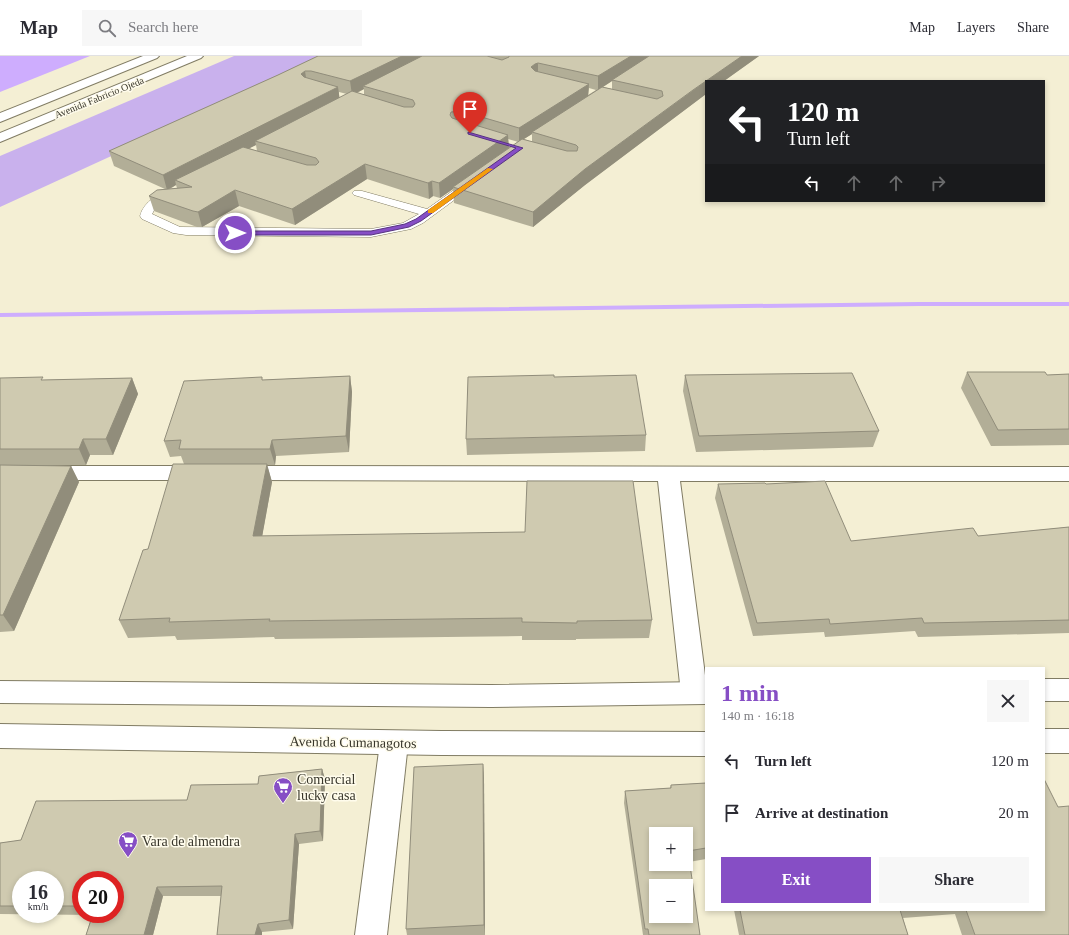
<!DOCTYPE html>
<meta charset="utf-8">
<style>
:root{--surface:#fff;--page:#f7f7f7;--text:#2b2b33;--muted:#7c7c81;--line:#e1e1e2;--accent:#864ec5}
body{margin:0;font-family:"Times New Roman",serif;background:var(--page);color:var(--text);height:100vh;display:flex;flex-direction:column;font-size:15px;white-space:nowrap}
*{box-sizing:border-box;margin:0}
p{font-size:13px;color:var(--muted)}
.icon{flex:none;width:22px;height:22px;fill:none;stroke:currentColor;stroke-width:2;stroke-linecap:round;stroke-linejoin:round}
.map{position:relative;flex:1;overflow:hidden}
.panel{position:absolute;left:705px;top:611px;width:340px;height:244px;display:flex;flex-direction:column;background:var(--surface);border-radius:0px;box-shadow:0 2px 6px #0003}
.panel>*{flex:none}
.banner{position:absolute;left:705px;top:24px;width:340px;height:122px;border-radius:0px;box-shadow:0 2px 6px #0003;background:#202124;color:#fff;overflow:hidden}
.fabs{position:absolute;left:649px;top:771px;display:grid;gap:8px}
.fabs a{display:grid;place-items:center;width:44px;height:44px;border-radius:0px;background:var(--surface);box-shadow:0 2px 6px #0003;font-size:20px}
.speed{position:absolute;left:12px;top:815px;display:flex;gap:8px;font-size:20px;font-weight:700;text-align:center}
.speed>*{display:grid;place-content:center;width:52px;height:52px;border-radius:50%;background:var(--surface);box-shadow:0 2px 6px #0003;line-height:1}
.speed small{font-size:10px;font-weight:400}
.speed .limit{border:6px solid #d22;background:#fff;color:#111}
.pin{position:absolute;display:grid;place-items:center;width:34px;height:34px;color:#fff;margin:-41px -17px;border-radius:50% 50% 50% 0;rotate:-45deg;box-shadow:0 0 4px #0007}
.pin .icon{rotate:45deg}
.me{position:absolute;width:44px;margin:-22px;rotate:90deg;stroke-linejoin:round;filter:drop-shadow(0 0 3px #0008)}
.turn{display:flex;align-items:center;gap:14px;height:84px;padding:0 16px;font-size:18px}
.turn .icon{width:52px;height:52px;stroke-width:2.5}
.turn b{display:block;font-size:28px;line-height:34px}
.lanes{display:flex;align-items:center;height:38px;padding:0 16px;background:#0003;justify-content:center;gap:20px;direction:ltr}
.lanes .off{opacity:.35}
.round{display:grid;place-items:center;flex:none;width:42px;height:42px;border-radius:0px;background:var(--page)}
.head{display:flex;align-items:center;justify-content:space-between;height:68px;padding:0 16px}
h1{font-size:24px;font-weight:600;line-height:30px;color:var(--accent)}
.button{display:flex;gap:8px;margin-top:auto;padding:8px 16px}
.button a{flex:1;height:46px;border-radius:0px;background:var(--accent);color:#fff;font-size:16px;font-weight:600;line-height:46px;text-align:center}
.button a+a{background:var(--page);color:var(--text)}
ul{padding:0;list-style:none}
li{display:flex;align-items:center;gap:12px;height:52px;padding:0 16px}
li div{flex:1}
li b{display:block;font-size:15px}
li em{font-style:normal}
header{display:flex;align-items:center;gap:24px;box-sizing:border-box;height:56px;padding:0 20px;background:var(--surface);border-bottom:1px solid var(--line)}
header strong{font-size:19px}
nav{display:flex;gap:22px;margin-inline-start:auto;font-size:14px}
.search{width:280px;height:36px;background:var(--page);display:flex;align-items:center;gap:10px;box-sizing:border-box;padding:0 14px;border-radius:0px;color:var(--muted);font-size:15px}
.map>svg:first-child{display:block}
.green{fill:#c9b1ed}
.water{fill:#ceadfe}
.lines{fill:none;stroke-linecap:round;stroke-linejoin:round}
.stream{fill:#ceadfe;fill-rule:evenodd}
.service-casing{stroke:#817c64;stroke-width:1}
.minor-casing{stroke:#817c64;stroke-width:2}
.tertiary-casing{stroke:#817c64;stroke-width:2}
.service{fill:#fff;fill-rule:evenodd}
.minor{fill:#fff;fill-rule:evenodd}
.tertiary{fill:#fff;fill-rule:evenodd}
.wall{fill:#b2ae97;fill-rule:evenodd}
.shaded-wall{fill:#918d7b}
.building{fill:#cfcab0;stroke:#918d7b;fill-rule:evenodd}
.route{fill:#864ec5;stroke:#573380}
.slow{fill:#f59e0b}
.labels{text-anchor:middle;stroke-width:3;stroke-linejoin:round;paint-order:stroke}
.far-street-label{font-size:10px;fill:#38362b;stroke:#fffcec}
.near-street-label{font-size:14px;fill:#38362b;stroke:#fffcec}
.near-poi-label{font-size:14px;fill:#38362b;stroke:#fffcec;text-anchor:start}
</style>
<header>
<strong>Map</strong>
<div class="search"><svg class="icon" aria-label="search" viewBox="0 0 24 24"><circle cx="10" cy="10" r="6"/><path d="M15 15l6 6"/></svg>Search here</div>
<nav><a>Map</a><a>Layers</a><a>Share</a></nav>
</header>
<div class="map">
<svg width="1069" height="879" viewBox="0 0 1069 879">
<rect width="100%" height="100%" fill="#f4efd4"/>
<polygon class="green" points="234,0 330,0 0,151 0,100"/>
<polygon class="water" points="0,0 90,0 0,36"/>
<g class="lines">
<polygon class="stream" points="919,246 1069,246 1069,250 919,250 0,261 0,257"/>
<g class="service-casing">
<path id="service" d="M472 123 476 124 478 126 476 128 423 167 411 173 371 181 186 179 173 177 142 163 140 160C144 145 159 137 173 134L177 135 179 137 177 139 156 151 152 158 180 171 371 173 403 167 419 158 354 139 352 137 354 135H362L427 153 468 124Z"/>
</g>
<g class="minor-casing">
<g id="minor">
<polygon points="0,410 201,410 209,412 212,417 209,422 201,424 0,424"/>
<polygon points="239,410 1069,411 1069,425 680,425 706,627 706,640 703,645 694,648 685,645 681,637 658,425 239,424 231,422 228,417 231,412"/>
<polygon points="394,675 404,678 408,687 387,879 355,879 380,687 384,678"/>
</g>
</g>
<g class="tertiary-casing">
<g id="tertiary">
<polygon points="143,0 159,0 157,2 0,66 0,57"/>
<polygon points="187,0 203,0 201,2 0,86 0,77"/>
<rect x="1044" y="623" width="25" height="22"/>
<polygon points="0,625 491,629 706,626 706,648 491,651 0,647"/>
<polygon points="0,668 441,675 706,676 706,700 441,699 0,692"/>
<rect x="1044" y="673" width="25" height="24"/>
</g>
</g>
<use href="#service" class="service"/>
<use href="#minor" class="minor"/>
<use href="#tertiary" class="tertiary"/>
</g>
<g class="wall">
<path d="M318 0H759L724 25H706V38L585 129 533 171 454 147 453 133 440 142 433 140 429 143 367 123 295 169 239 150 202 171H197L154 155 149 140 165 133 114 110 109 95 278 19ZM612 25V33L603 31ZM589 32 596 34 588 39ZM364 33V39L357 37ZM339 36 347 38 339 42ZM532 78V86L524 83ZM508 83 515 85 518 86 509 92ZM256 89 257 95 249 92ZM176 129 177 132 170 133Z"/>
<polygon points="967,316 1047,319 1069,318 1069,389 991,390 961,332"/>
<polygon points="685,319 879,375 873,391 696,396 683,335"/>
<polygon points="350,320 352,336 349,396 276,400 275,409 267,409 272,426 262,480 652,564 649,582 576,583 576,584 522,584 522,580 275,583 274,581 177,584 175,580 128,582 119,564 148,493 184,408 181,400 170,401 164,385 263,324"/>
<polygon points="0,322 44,324 132,322 138,338 113,399 90,399 86,409 0,409"/>
<polygon points="646,379 645,395 467,399 466,383"/>
<polygon points="0,409 71,410 79,426 14,575 0,576"/>
<polygon points="718,428 766,428 851,485 978,480 1069,471 1069,577 918,581 915,575 825,581 824,576 753,580 715,442"/>
<polygon points="483,708 484,723 485,879 407,879 406,873"/>
<path d="M322 713 325 723 323 785 299 788 293 873 262 876V879H217L221 840H163L153 879H86L92 859 0 858V787L21 784 36 745 187 744 191 729 258 728 259 720ZM21 824H55V858H21ZM81 824H115V858H81Z"/>
<polygon points="706,727 706,803 689,806 700,879 643,879 624,747 625,735 670,732 671,729"/>
<polygon points="734,854 1044,854 1069,879 962,879 955,858 903,862 908,879 739,879"/>
</g>
<g class="shaded-wall">
<polygon points="402,0 430,0 363,30 364,33 352,39 350,25"/>
<polygon points="631,0 651,0 598,34 598,20"/>
<polygon points="742,0 759,0 724,25 706,25"/>
<polygon points="538,7 538,21 531,11 535,8"/>
<polygon points="305,15 307,28 301,18"/>
<polygon points="706,25 706,38 585,129 533,171 533,156 585,113"/>
<polygon points="589,28 588,42 532,76 532,78 519,86 519,72"/>
<polygon points="338,31 340,45 255,85 256,89 181,127 175,124 176,129 167,134 163,119"/>
<polygon points="508,79 509,94 453,131 453,133 440,142 439,127"/>
<polygon points="365,108 367,123 295,169 292,153"/>
<polygon points="432,125 433,140 429,143 428,127"/>
<polygon points="235,134 239,150 202,171 198,156"/>
<polygon points="350,320 352,336 349,396 346,380"/>
<polygon points="132,322 138,338 113,399 106,383"/>
<polygon points="83,383 90,399 86,409 79,393"/>
<polygon points="272,384 276,400 275,409 270,393"/>
<polygon points="267,408 272,426 259,498 253,480"/>
<polygon points="71,410 79,426 14,575 3,559"/>
<polygon points="483,708 484,723 485,879 484,869"/>
<polygon points="322,713 325,723 323,785 320,775"/>
<polygon points="295,778 299,788 293,873 289,864"/>
<polygon points="157,831 163,840 153,879 144,879"/>
<polygon points="258,868 262,876 262,879 255,879"/>
</g>
<g class="building">
<polygon points="318,0 402,0 350,25 311,15 305,15 301,18 304,21 338,31 163,119 109,95 278,19"/>
<polygon points="422,0 487,0 502,4 509,1 509,0 631,0 598,20 538,7 535,8 531,11 535,15 589,28 519,72 461,55 451,56 450,59 452,62 508,79 439,127 432,125 428,127 365,108 292,153 235,134 198,156 193,155 149,140 157,134 192,131 175,124 243,91 307,109 316,109 319,106 316,102 255,85 352,35 404,51 413,51 415,48 413,44 363,30"/>
<polygon points="649,0 742,0 693,34 585,113 533,156 453,131 522,83 567,95 577,95 578,91 576,89 532,76 602,31 657,43 663,40 662,35 612,24"/>
<polygon points="967,316 1045,316 1047,319 1069,318 1069,373 998,374"/>
<polygon points="852,317 879,375 699,380 685,319"/>
<polygon points="554,319 554,321 636,319 646,379 466,383 468,321"/>
<polygon points="350,320 346,380 272,384 270,393 179,393 181,384 164,385 184,325 262,321 262,324"/>
<polygon points="43,321 41,324 132,322 106,383 83,383 79,393 0,393 0,322"/>
<polygon points="173,408 267,408 253,480 525,476 527,425 633,425 652,564 577,565 577,567 522,566 522,562 269,565 270,563 169,566 170,562 119,564 143,494 148,493"/>
<polygon points="0,409 71,410 3,559 0,559"/>
<polygon points="825,425 851,485 973,472 978,480 1069,471 1069,564 924,567 922,562 830,568 829,563 757,567 718,428 765,427 766,428"/>
<polygon points="483,708 484,869 406,873 414,711"/>
<polygon points="322,713 320,775 295,778 289,864 258,868 255,879 217,879 222,830 157,831 144,879 86,879 93,858 115,858 115,824 81,824 81,850 55,850 55,824 21,824 21,850 0,850 0,787 21,784 36,745 187,744 191,729 258,728 259,720"/>
<polygon points="1044,723 1058,751 1069,750 1069,879 975,879 966,854 1044,854"/>
<path d="M706 727V792L688 795 700 879H649L648 873H645L625 735 671 732V729ZM656 778H686V808H656ZM656 830H686V860H656Z"/>
<polygon points="740,854 900,854 908,879 745,879"/>
</g>
<polygon class="route" points="468,76 523,92 421,165 409,171 371,179 235,179 232,177 235,175 371,175 405,168 416,163 516,92 468,78"/>
<polygon class="slow" points="488,112 493,113 433,157 428,157 428,154"/>
<defs>
<g id="supermarket-pin" transform="scale(1)"><path d="M0 17L-7.5 6A9.5 9.5 0 1 1 7.5 6Z" fill="#864ec5" stroke="#fffcec"/><path d="M-6-5.5h2.5l.6 2H6L4.5 2H-2.5L-4.4-4H-6ZM-1.5 3.2a1.3 1.3 0 1 0 .1 0ZM3 3.2a1.3 1.3 0 1 0 .1 0Z" fill="#fff"/></g>
</defs>
<g fill-rule="evenodd">
<use href="#supermarket-pin" x="283" y="731"/>
<use href="#supermarket-pin" x="128" y="785"/>
</g>
<g class="labels">
<g class="far-street-label">
<text transform="translate(99 41) rotate(-22)" y="4">Avenida Fabricio Ojeda</text>
</g>
<g class="near-street-label">
<text transform="translate(353 686) rotate(1)" y="5">Avenida Cumanagotos</text>
</g>
<g class="near-poi-label">
<text x="297" y="728">Comercial<tspan x="297" dy="16">lucky casa</tspan></text>
<text x="142" y="790">Vara de almendra</text>
</g>
</g>
</svg>
<div class="fabs">
<a>+</a>
<a>−</a>
</div>
<div class="speed"><div>16<small>km/h</small></div><div class="limit">20</div></div>
<div class="pin" style="left:470px;top:77px;background:#d93025"><svg class="icon" aria-label="arrive" viewBox="0 0 24 24"><path d="M6 21V4h12l-3 4 3 4H6"/></svg></div>
<svg class="me" style="left:235px;top:177px" viewBox="-20 -20 40 40"><circle r="17" fill="#864ec5" stroke="#fff" stroke-width="3"/><path d="M0-11L8 9 0 5-8 9z" fill="#fff"/></svg>
<div class="banner">
<div class="turn"><svg class="icon" aria-label="left" viewBox="0 0 24 24"><path d="M17 20v-9H6M10 6l-5 5 5 5"/></svg><div><b>120 m</b>Turn left</div></div>
<div class="lanes"><svg class="icon" aria-label="left" viewBox="0 0 24 24"><path d="M17 20v-9H6M10 6l-5 5 5 5"/></svg><svg class="icon off" aria-label="ahead" viewBox="0 0 24 24"><path d="M12 20V5M6 11l6-6 6 6"/></svg><svg class="icon off" aria-label="ahead" viewBox="0 0 24 24"><path d="M12 20V5M6 11l6-6 6 6"/></svg><svg class="icon off" aria-label="right" viewBox="0 0 24 24"><path d="M7 20v-9h11M14 6l5 5-5 5"/></svg></div>
</div>
<section class="panel">
<div class="head"><div><h1>1 min</h1><p>140 m · 16:18</p></div><a class="round"><svg class="icon" aria-label="close" viewBox="0 0 24 24"><path d="M6 6l12 12M18 6L6 18"/></svg></a></div>
<ul>
<li><svg class="icon" aria-label="left" viewBox="0 0 24 24"><path d="M17 20v-9H6M10 6l-5 5 5 5"/></svg><div><b>Turn left</b></div><em>120 m</em></li>
<li><svg class="icon" aria-label="arrive" viewBox="0 0 24 24"><path d="M6 21V4h12l-3 4 3 4H6"/></svg><div><b>Arrive at destination</b></div><em>20 m</em></li>
</ul>
<div class="button"><a>Exit</a><a>Share</a></div>
</section>
</div>
